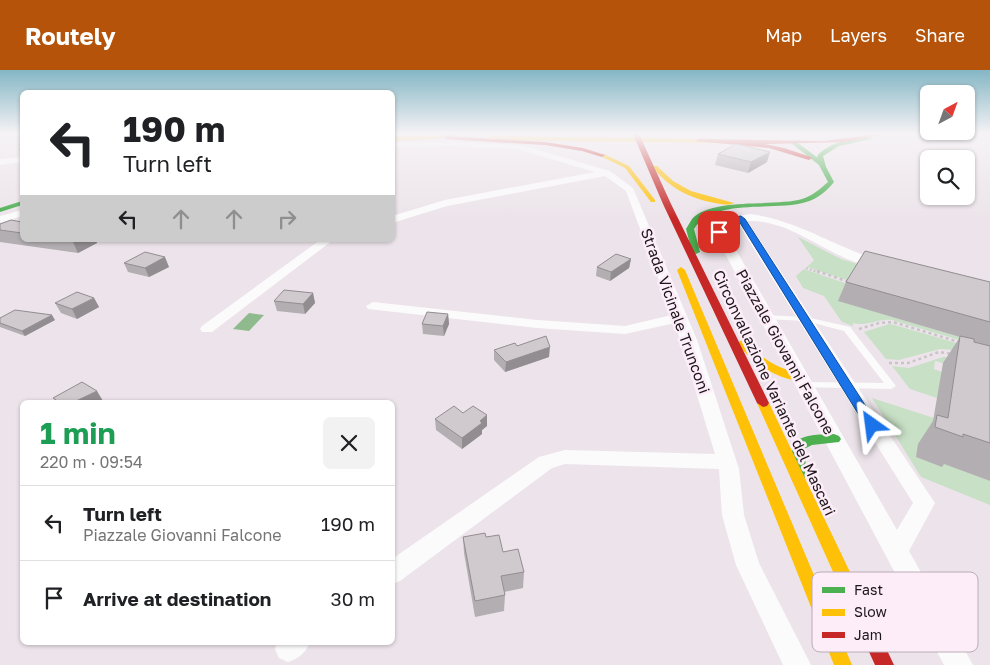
<!DOCTYPE html>
<meta charset="utf-8">
<style>
:root{--surface:#fff;--page:#f2f2f2;--text:#202124;--muted:#757577;--line:#e0e0e0;--accent:#b45309}
body{margin:0;font-family:"Golos Text",sans-serif;background:var(--page);color:var(--text);height:100vh;display:flex;flex-direction:column;font-size:19px;white-space:nowrap}
*{box-sizing:border-box;margin:0}
p{font-size:16px;color:var(--muted)}
.icon{flex:none;width:28px;height:28px;fill:none;stroke:currentColor;stroke-width:2;stroke-linecap:round;stroke-linejoin:round}
.map{position:relative;flex:1;overflow:hidden}
.details{position:absolute;left:20px;top:330px;width:375px;height:245px;display:flex;flex-direction:column;background:var(--surface);border-radius:8px;box-shadow:0 1px 4px #0004}
.details>*{flex:none}
.banner{position:absolute;left:20px;top:20px;width:375px;height:152px;border-radius:8px;box-shadow:0 1px 4px #0004;background:#fff;color:var(--text);overflow:hidden}
.needle{width:32px;rotate:41deg}
.controls{position:absolute;left:920px;top:15px;display:grid;gap:10px}
.controls a{display:grid;place-items:center;width:55px;height:55px;border-radius:8px;background:var(--surface);box-shadow:0 1px 4px #0004;font-size:25px}
.pin{position:absolute;display:grid;place-items:center;width:42px;height:42px;color:#fff;margin:-21px;border-radius:10px;box-shadow:0 2px 8px #0006}
.me{position:absolute;width:55px;margin:-28px;rotate:329deg;stroke-linejoin:round;filter:drop-shadow(0 0 4px #0008)}
.turn{display:flex;align-items:center;gap:18px;height:105px;padding:0 20px;font-size:22px}
.turn .icon{width:65px;height:65px;stroke-width:2.5}
.turn b{display:block;font-size:35px;line-height:42px}
.lanes{display:flex;align-items:center;height:48px;padding:0 20px;background:#0003;justify-content:center;gap:25px;direction:ltr}
.lanes .off{opacity:.35}
.round{display:grid;place-items:center;flex:none;width:52px;height:52px;border-radius:8px;background:var(--page)}
.headline{display:flex;align-items:center;justify-content:space-between;height:85px;padding:0 20px}
h1{font-size:30px;font-weight:700;line-height:38px;color:#1e9e55}
ul{padding:0;list-style:none}
li{display:flex;align-items:center;gap:15px;height:75px;padding:0 20px;border-top:1px solid var(--line)}
li div{flex:1}
li b{display:block;font-size:19px}
li em{font-style:normal}
header{display:flex;align-items:center;gap:30px;box-sizing:border-box;height:70px;padding:0 25px;background:var(--accent);color:#fff}
header strong{font-size:24px}
nav{display:flex;gap:28px;margin-inline-start:auto;font-size:18px}
.map>svg:first-child{display:block}
.green{fill:#c8e0c6}
.water{fill:#8eba8e}
.lines{fill:none;stroke-linecap:round;stroke-linejoin:round}
.path-far1{stroke:#c8c5c7;stroke-width:2;stroke-dasharray:2 2;stroke-linecap:butt}
.path{stroke:#c8c5c7;stroke-width:2.5;stroke-dasharray:3 3;stroke-linecap:butt}
.lane{fill:#fcfbfc;fill-rule:evenodd}
.street{fill:#fcfbfc;fill-rule:evenodd}
.fast{fill:#4caf50;fill-rule:evenodd}
.slow{fill:#ffc107;fill-rule:evenodd}
.jam{fill:#c62828;fill-rule:evenodd}
.wall{fill:#b3aeb1}
.shaded-wall{fill:#928d90}
.building{fill:#d0cace;stroke:#928d90}
.route{fill:#1a73e8;stroke:#114b97}
.labels{text-anchor:middle;stroke-width:5;stroke-linejoin:round;paint-order:stroke}
.street-label{font-size:15px;fill:#1c161a;stroke:#fdedf8}
.key{fill:#fdedf8;stroke:#baacb5;stroke-width:1}
.key-label{font-size:14px;fill:#1c161a}
</style>
<header>
<strong>Routely</strong>
<nav><a>Map</a><a>Layers</a><a>Share</a></nav>
</header>
<div class="map">
<svg width="990" height="595" viewBox="0 0 990 595">
<rect width="100%" height="100%" fill="#ece4ea"/>
<g class="green">
<polygon points="798,167 841,189 871,198 850,211 807,197 814,190"/>
<path d="M804 199 848 214 839 231 990 276V279L892 250C878 248 866 257 853 253V256L842 252 824 226 803 218 796 206Z"/>
<polygon points="889,254 895,255 990,283 940,279 899,290 886,289 864,262"/>
<polygon points="943,287 950,287 956,297 935,291 934,299 942,302 937,328 910,319 892,296 909,298"/>
<polygon points="872,328 934,348 942,393 990,411 990,435 921,407"/>
</g>
<polygon class="water" points="249,243 264,245 249,261 233,259"/>
<g class="lines">
<g class="path-far1">
<polyline points="19,80 20,64"/>
<polyline points="806,198 820,203"/>
</g>
<g class="path">
<polyline points="817,201 849,212"/>
<polyline points="859,259 879,253 893,252 959,272"/>
<polyline points="889,293 908,293 939,282 953,284"/>
</g>
<polygon class="lane" points="763,245 806,247 850,257 896,316 891,319 800,317 798,315 800,313 803,312 884,313 844,261 806,251 766,249 762,247"/>
<g class="street">
<polygon points="449,72 521,75 610,101 633,118 697,270 739,399 744,445 759,493 811,595 783,595 736,495 722,445 719,399 565,394 552,398 400,511 392,514 392,489 539,387 565,380 715,384 675,253 625,264 537,258 368,239 366,236 373,232 537,250 625,256 672,245 626,121 605,106 447,136 392,153 392,146 445,130 595,102 517,79 449,76 392,77 392,73"/>
<polygon points="22,87 22,92 0,95 0,89"/>
<polygon points="22,140 22,146 0,153 0,146"/>
<path d="M750 144C799 150 839 180 886 192L888 195 882 199C870 196 857 193 845 188 814 174 782 149 747 151L935 433 909 481 973 595H944L713 161 716 154 730 147ZM737 152 913 433 897 460 725 161V158Z"/>
<polygon points="320,170 333,170 212,262 202,262 200,259 202,256"/>
<path d="M277 572H310C305 584 299 588 288 592L279 588 275 579Z"/>
</g>
<g class="fast">
<polygon points="446,64 463,64 437,69 434,67"/>
<path d="M870 66 872 69 839 76 823 86 826 97 834 112C827 121 817 129 806 132 775 142 713 127 694 159L700 182 696 184 692 182 686 159C688 156 690 152 692 149 711 127 775 137 802 129 812 126 820 119 828 112L819 95 791 73V71H795L818 88 817 86C831 71 851 69 870 66Z"/>
<polygon points="22,131 22,135 0,142 0,138"/>
<path d="M834 364 839 366 841 369 839 372 812 375 806 378 805 408 803 412 798 413 793 412 791 408 792 376C800 363 821 365 834 364Z"/>
</g>
<g class="slow">
<polygon points="431,64 450,64 438,69 392,71 392,67"/>
<polygon points="479,64 498,66 720,69 723,71 720,73 498,70"/>
<polygon points="600,84 604,84 629,96 655,130 655,132 651,132 625,98 600,86"/>
<path d="M653 96H657L673 111 691 121 734 133C728 136 721 134 715 133 689 128 670 118 653 98Z"/>
<polygon points="681,197 685,200 852,595 834,595 677,200"/>
<path d="M742 270 746 271C765 291 775 297 802 304L804 307 798 311C772 306 756 295 738 275L737 273Z"/>
<polygon points="763,329 769,333 860,523 863,529 860,535 854,537 848,535 757,333"/>
</g>
<g class="jam">
<polygon points="633,64 639,64 671,134 769,333 767,336 763,337 757,333 663,134"/>
<polygon points="877,64 888,64 845,72 765,74 784,78 811,87 812,88 809,90 769,78 696,71 699,69 824,71"/>
<polygon points="447,66 545,72 583,78 605,85 602,87 582,81 545,75 445,69"/>
<polygon points="854,521 860,523 894,595 875,595 845,529 848,523"/>
</g>
</g>
<g class="wall">
<polygon points="718,84 767,92 748,103 715,95"/>
<polygon points="22,152 22,170 96,170 97,173 78,183 0,172 0,154"/>
<polygon points="631,189 629,198 610,211 596,206 597,197"/>
<polygon points="124,193 169,197 149,207 128,202"/>
<polygon points="846,212 990,212 990,276 974,272 990,276 990,411 944,394 942,397 916,387 918,374 933,351 943,293 960,267 838,231"/>
<polygon points="313,223 315,233 305,244 277,241 274,231"/>
<polygon points="94,228 99,237 77,249 61,243 55,233"/>
<polygon points="448,244 449,254 444,266 423,264 422,254"/>
<polygon points="0,248 55,250 25,266 0,257"/>
<polygon points="517,276 549,287 505,302 494,290 494,280"/>
<polygon points="463,343 487,345 487,356 482,360 482,364 462,379 436,360 435,349"/>
<polygon points="463,467 486,467 524,502 523,518 504,522 505,525 504,541 475,547 464,483"/>
</g>
<g class="shaded-wall">
<polygon points="770,82 767,92 748,103 751,92"/>
<polygon points="72,170 96,170 97,173 78,183"/>
<polygon points="165,187 169,197 149,207 145,198"/>
<polygon points="631,189 629,198 610,211 611,202"/>
<polygon points="313,223 315,233 305,244 303,234"/>
<polygon points="94,228 99,237 77,249 72,239"/>
<polygon points="448,244 449,254 444,266 443,256"/>
<polygon points="52,245 55,250 25,266 22,261"/>
<polygon points="550,277 549,287 505,302 506,292"/>
<polygon points="97,321 103,331 101,332 74,332"/>
<polygon points="487,345 487,356 482,360 482,364 462,379 462,368 480,351"/>
</g>
<g class="building">
<polygon points="736,74 770,82 751,92 718,84"/>
<polygon points="11,150 22,152 22,163 0,160 0,154"/>
<polygon points="865,181 990,212 990,252 846,212"/>
<polygon points="145,182 165,187 145,198 124,193"/>
<polygon points="616,184 631,189 611,202 597,197"/>
<polygon points="284,220 313,223 303,234 274,231"/>
<polygon points="77,222 94,228 72,239 55,233"/>
<polygon points="15,240 52,245 22,261 0,253 0,248"/>
<polygon points="427,242 448,244 443,256 422,254"/>
<polygon points="546,266 550,277 506,292 494,280 515,273 517,276"/>
<polygon points="960,266 974,269 974,272 990,276 990,373 963,364 963,367 935,357 937,345 948,348"/>
<polygon points="82,312 97,321 74,332 59,332 53,328"/>
<polygon points="454,336 463,343 473,336 487,345 480,351 482,353 462,368 435,349"/>
<polygon points="485,463 486,467 499,465 503,482 518,479 524,502 501,506 505,525 475,531 463,467"/>
</g>
<linearGradient id="sky" x2="0" y2="1"><stop stop-color="#84b6c4"/><stop offset="0.43" stop-color="#f6f3f6"/><stop offset="1" stop-color="#f6f3f6" stop-opacity="0"/></linearGradient>
<rect width="990" height="148" fill="url(#sky)"/>
<path class="route" d="M741 146 745 149 876 352 878 355 876 358H867L739 151C727 153 726 153 722 163L715 162C717 148 729 148 741 146Z"/>
<g class="labels">
<g class="street-label">
<text transform="translate(675 241) rotate(70)" y="5">Strada Vicinale Trunconi</text>
<text transform="translate(785 282) rotate(61)" y="5">Piazzale Giovanni Falcone</text>
<text transform="translate(774 323) rotate(65)" y="5">Circonvallazione Variante del Mascari</text>
</g>
</g>
<rect x="812" y="502" width="166" height="80" rx="8" class="key"/>
<rect x="822" y="517" width="23" height="6" fill="#4caf50"/>
<rect x="822" y="539" width="23" height="7" fill="#ffc107"/>
<rect x="822" y="562" width="23" height="6" fill="#c62828"/>
<g class="key-label">
<text x="854" y="525">Fast</text>
<text x="854" y="547">Slow</text>
<text x="854" y="570">Jam</text>
</g>
</svg>
<div class="controls">
<a><svg class="needle" viewBox="-14 -14 28 28"><path d="M0-13l5 13h-10z" fill="#e53935"/><path d="M0 13l5-13h-10z" fill="#757577"/></svg></a>
<a><svg class="icon" aria-label="search" viewBox="0 0 24 24"><circle cx="10" cy="10" r="6"/><path d="M15 15l6 6"/></svg></a>
</div>
<div class="pin" style="left:719px;top:162px;background:#d93025"><svg class="icon" aria-label="arrive" viewBox="0 0 24 24"><path d="M6 21V4h12l-3 4 3 4H6"/></svg></div>
<svg class="me" style="left:872px;top:355px" viewBox="-20 -20 40 40"><path d="M0-17L14 15 0 8-14 15z" fill="#1a73e8" stroke="#fff" stroke-width="4"/></svg>
<div class="banner">
<div class="turn"><svg class="icon" aria-label="left" viewBox="0 0 24 24"><path d="M17 20v-9H6M10 6l-5 5 5 5"/></svg><div><b>190 m</b>Turn left</div></div>
<div class="lanes"><svg class="icon" aria-label="left" viewBox="0 0 24 24"><path d="M17 20v-9H6M10 6l-5 5 5 5"/></svg><svg class="icon off" aria-label="ahead" viewBox="0 0 24 24"><path d="M12 20V5M6 11l6-6 6 6"/></svg><svg class="icon off" aria-label="ahead" viewBox="0 0 24 24"><path d="M12 20V5M6 11l6-6 6 6"/></svg><svg class="icon off" aria-label="right" viewBox="0 0 24 24"><path d="M7 20v-9h11M14 6l5 5-5 5"/></svg></div>
</div>
<section class="details">
<div class="headline"><div><h1>1 min</h1><p>220 m · 09:54</p></div><a class="round"><svg class="icon" aria-label="close" viewBox="0 0 24 24"><path d="M6 6l12 12M18 6L6 18"/></svg></a></div>
<ul>
<li><svg class="icon" aria-label="left" viewBox="0 0 24 24"><path d="M17 20v-9H6M10 6l-5 5 5 5"/></svg><div><b>Turn left</b><p>Piazzale Giovanni Falcone</p></div><em>190 m</em></li>
<li><svg class="icon" aria-label="arrive" viewBox="0 0 24 24"><path d="M6 21V4h12l-3 4 3 4H6"/></svg><div><b>Arrive at destination</b></div><em>30 m</em></li>
</ul>
</section>
</div>
